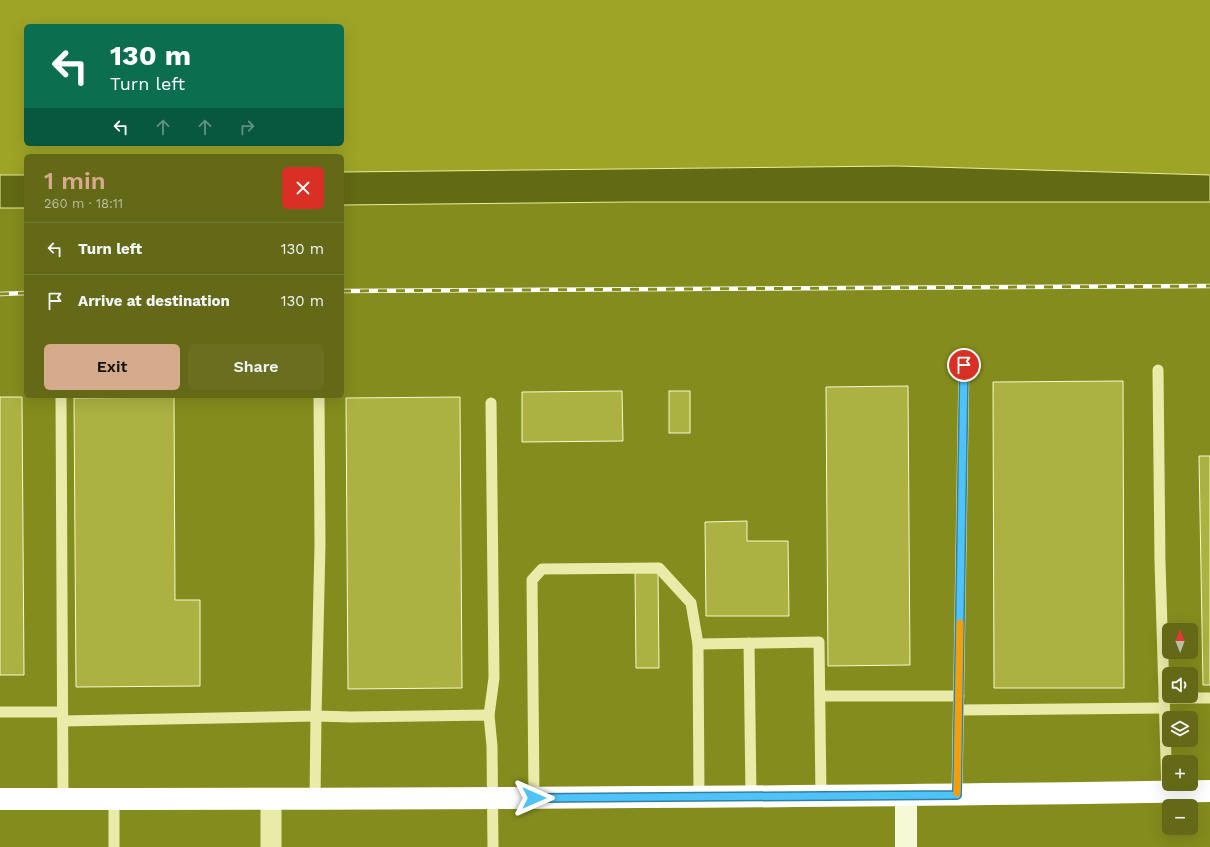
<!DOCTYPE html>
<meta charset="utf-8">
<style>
:root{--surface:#636916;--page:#696f1f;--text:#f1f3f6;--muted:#bbbfa1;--line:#777c35;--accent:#d6ab8b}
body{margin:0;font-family:"Work Sans",sans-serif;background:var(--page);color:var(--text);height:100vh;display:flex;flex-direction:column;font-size:15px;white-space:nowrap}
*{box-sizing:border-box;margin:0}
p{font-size:13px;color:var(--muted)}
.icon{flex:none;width:22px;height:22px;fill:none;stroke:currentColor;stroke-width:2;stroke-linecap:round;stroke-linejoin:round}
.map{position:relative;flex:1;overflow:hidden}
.drawer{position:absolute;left:24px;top:154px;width:320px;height:244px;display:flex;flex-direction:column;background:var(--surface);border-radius:6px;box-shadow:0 4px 16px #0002}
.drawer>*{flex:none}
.banner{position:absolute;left:24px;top:24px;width:320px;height:122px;border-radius:6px;box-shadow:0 4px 16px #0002;background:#0b6e4f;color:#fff;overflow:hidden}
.needle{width:26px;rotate:359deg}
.tools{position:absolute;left:1162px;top:623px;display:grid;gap:8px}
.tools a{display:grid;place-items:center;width:36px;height:36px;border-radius:6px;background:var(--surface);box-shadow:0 4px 16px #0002;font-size:20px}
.pin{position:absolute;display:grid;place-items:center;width:34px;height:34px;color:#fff;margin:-17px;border:2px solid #fff;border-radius:50%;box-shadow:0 1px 4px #0007}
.me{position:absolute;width:44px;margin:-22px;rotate:90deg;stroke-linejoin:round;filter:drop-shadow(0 0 3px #0008)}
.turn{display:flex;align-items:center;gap:14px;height:84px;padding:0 20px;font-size:18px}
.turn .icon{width:52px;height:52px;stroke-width:2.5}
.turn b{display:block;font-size:28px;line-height:34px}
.lanes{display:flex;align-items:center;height:38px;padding:0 20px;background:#0003;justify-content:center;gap:20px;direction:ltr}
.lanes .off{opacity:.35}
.round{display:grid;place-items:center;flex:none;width:42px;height:42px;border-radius:6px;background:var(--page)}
.head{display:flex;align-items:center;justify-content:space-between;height:68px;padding:0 20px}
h1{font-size:24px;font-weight:600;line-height:30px;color:var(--accent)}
.action{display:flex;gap:8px;margin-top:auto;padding:8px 20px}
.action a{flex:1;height:46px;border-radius:6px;background:var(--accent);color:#111;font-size:16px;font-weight:600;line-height:46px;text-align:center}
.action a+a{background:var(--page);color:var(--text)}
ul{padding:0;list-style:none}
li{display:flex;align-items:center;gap:12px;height:52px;padding:0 20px;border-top:1px solid var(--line)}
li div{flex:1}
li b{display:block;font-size:15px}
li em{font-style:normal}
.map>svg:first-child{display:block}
.green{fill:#9da426;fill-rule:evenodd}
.water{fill:#636a14;stroke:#ebee9c}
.building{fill:#abb241;stroke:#f7f9cf}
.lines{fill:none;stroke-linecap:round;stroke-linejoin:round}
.lane{stroke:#e9eca9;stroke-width:11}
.street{stroke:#e9eca9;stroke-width:21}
.secondary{stroke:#f6f9d5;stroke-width:22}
.highway{stroke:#fff;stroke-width:22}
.rail-casing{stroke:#fff;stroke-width:4.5}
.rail{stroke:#848c1d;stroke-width:3;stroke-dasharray:9;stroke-linecap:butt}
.route-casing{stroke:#337fa1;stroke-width:10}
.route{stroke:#4fc3f7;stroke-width:7}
.slow{stroke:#f59e0b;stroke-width:7}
</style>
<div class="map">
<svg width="1210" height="847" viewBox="0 0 1210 847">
<rect width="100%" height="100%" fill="#848c1d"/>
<path class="green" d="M0 0H1210V175L897 166 342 172V156H26V174L0 175ZM26 26H342V144H26Z"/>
<g class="water">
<polygon points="897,166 1210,175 1210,202 628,202 342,205 342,172"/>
<rect x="0" y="175" width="26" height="33"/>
</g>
<g class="building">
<polygon points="1123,381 1124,688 994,688 993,382"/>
<polygon points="908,386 910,665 828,666 826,387"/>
<polygon points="622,391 623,441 522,442 522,392"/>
<rect x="669" y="391" width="21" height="42"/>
<polygon points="0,397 22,397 24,675 0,675"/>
<polygon points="174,397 175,600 200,600 200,686 76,687 74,398"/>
<polygon points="460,397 462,688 348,689 346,398"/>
<polygon points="1199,456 1210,456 1210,685 1203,685"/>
<polygon points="747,521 747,541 788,541 789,616 706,616 705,522"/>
<polygon points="658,571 659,668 636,668 635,572"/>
</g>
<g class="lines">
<g class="lane">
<polyline points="1158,370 1160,562 1167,792"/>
<polyline points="61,396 63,799"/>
<polyline points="749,643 751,797"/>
<polyline points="698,644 819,642 821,796"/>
<polyline points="820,696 959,696"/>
<polyline points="1164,698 1210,698"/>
<polyline points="959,710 1164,708"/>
<polyline points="0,712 62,712"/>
<polyline points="489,715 494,678 491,403"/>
<polyline points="63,721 316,716 320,545 319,396"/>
<polyline points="957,795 964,365"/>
<polyline points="534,798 532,580 542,569 659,568 691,603 698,644 699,797"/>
<polyline points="315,799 316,716 351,717 489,715 492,746 493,847"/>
<polyline points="114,847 114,799"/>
</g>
<polyline class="street" points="271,847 271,799"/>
<polyline class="secondary" points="906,796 906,847"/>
<path class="highway" d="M0 799C403 799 807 798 1210 791"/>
<g class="rail-casing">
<g id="rail">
<polyline points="342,291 1210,286"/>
<polyline points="0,294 26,293"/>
</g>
</g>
<use href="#rail" class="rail"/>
</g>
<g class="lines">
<g class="route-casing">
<polyline id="route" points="534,798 957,795 964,365"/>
</g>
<use href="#route" class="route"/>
<polyline class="slow" points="957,793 960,623"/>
</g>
</svg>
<div class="tools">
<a><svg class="needle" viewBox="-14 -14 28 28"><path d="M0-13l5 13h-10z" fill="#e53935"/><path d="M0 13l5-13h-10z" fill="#bbbfa1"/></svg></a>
<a><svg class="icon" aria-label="sound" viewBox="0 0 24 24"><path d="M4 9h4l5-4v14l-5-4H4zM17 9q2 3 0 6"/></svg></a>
<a><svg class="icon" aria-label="layers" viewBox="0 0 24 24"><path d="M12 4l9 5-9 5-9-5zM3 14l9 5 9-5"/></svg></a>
<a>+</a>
<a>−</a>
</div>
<div class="pin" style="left:964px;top:365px;background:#d93025"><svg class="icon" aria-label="arrive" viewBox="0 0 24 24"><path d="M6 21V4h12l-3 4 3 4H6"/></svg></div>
<svg class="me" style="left:534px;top:798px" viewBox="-20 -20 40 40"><path d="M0-17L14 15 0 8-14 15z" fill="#4fc3f7" stroke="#fff" stroke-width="4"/></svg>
<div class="banner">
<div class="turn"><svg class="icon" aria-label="left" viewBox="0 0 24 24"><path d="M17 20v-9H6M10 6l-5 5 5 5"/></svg><div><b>130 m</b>Turn left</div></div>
<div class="lanes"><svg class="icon" aria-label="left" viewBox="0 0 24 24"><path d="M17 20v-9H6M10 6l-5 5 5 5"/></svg><svg class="icon off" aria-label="ahead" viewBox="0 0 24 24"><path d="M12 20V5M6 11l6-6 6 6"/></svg><svg class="icon off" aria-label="ahead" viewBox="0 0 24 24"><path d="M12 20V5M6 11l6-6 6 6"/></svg><svg class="icon off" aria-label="right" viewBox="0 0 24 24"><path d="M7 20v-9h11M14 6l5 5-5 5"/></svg></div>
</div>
<section class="drawer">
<div class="head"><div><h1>1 min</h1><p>260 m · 18:11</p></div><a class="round" style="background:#d93025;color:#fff"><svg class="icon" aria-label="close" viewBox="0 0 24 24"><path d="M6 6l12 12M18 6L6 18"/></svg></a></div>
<ul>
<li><svg class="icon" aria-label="left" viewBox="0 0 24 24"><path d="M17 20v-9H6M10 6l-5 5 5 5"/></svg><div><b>Turn left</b></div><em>130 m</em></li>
<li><svg class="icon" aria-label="arrive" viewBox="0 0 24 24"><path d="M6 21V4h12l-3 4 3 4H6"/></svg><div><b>Arrive at destination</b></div><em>130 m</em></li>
</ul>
<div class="action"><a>Exit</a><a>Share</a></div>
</section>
</div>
